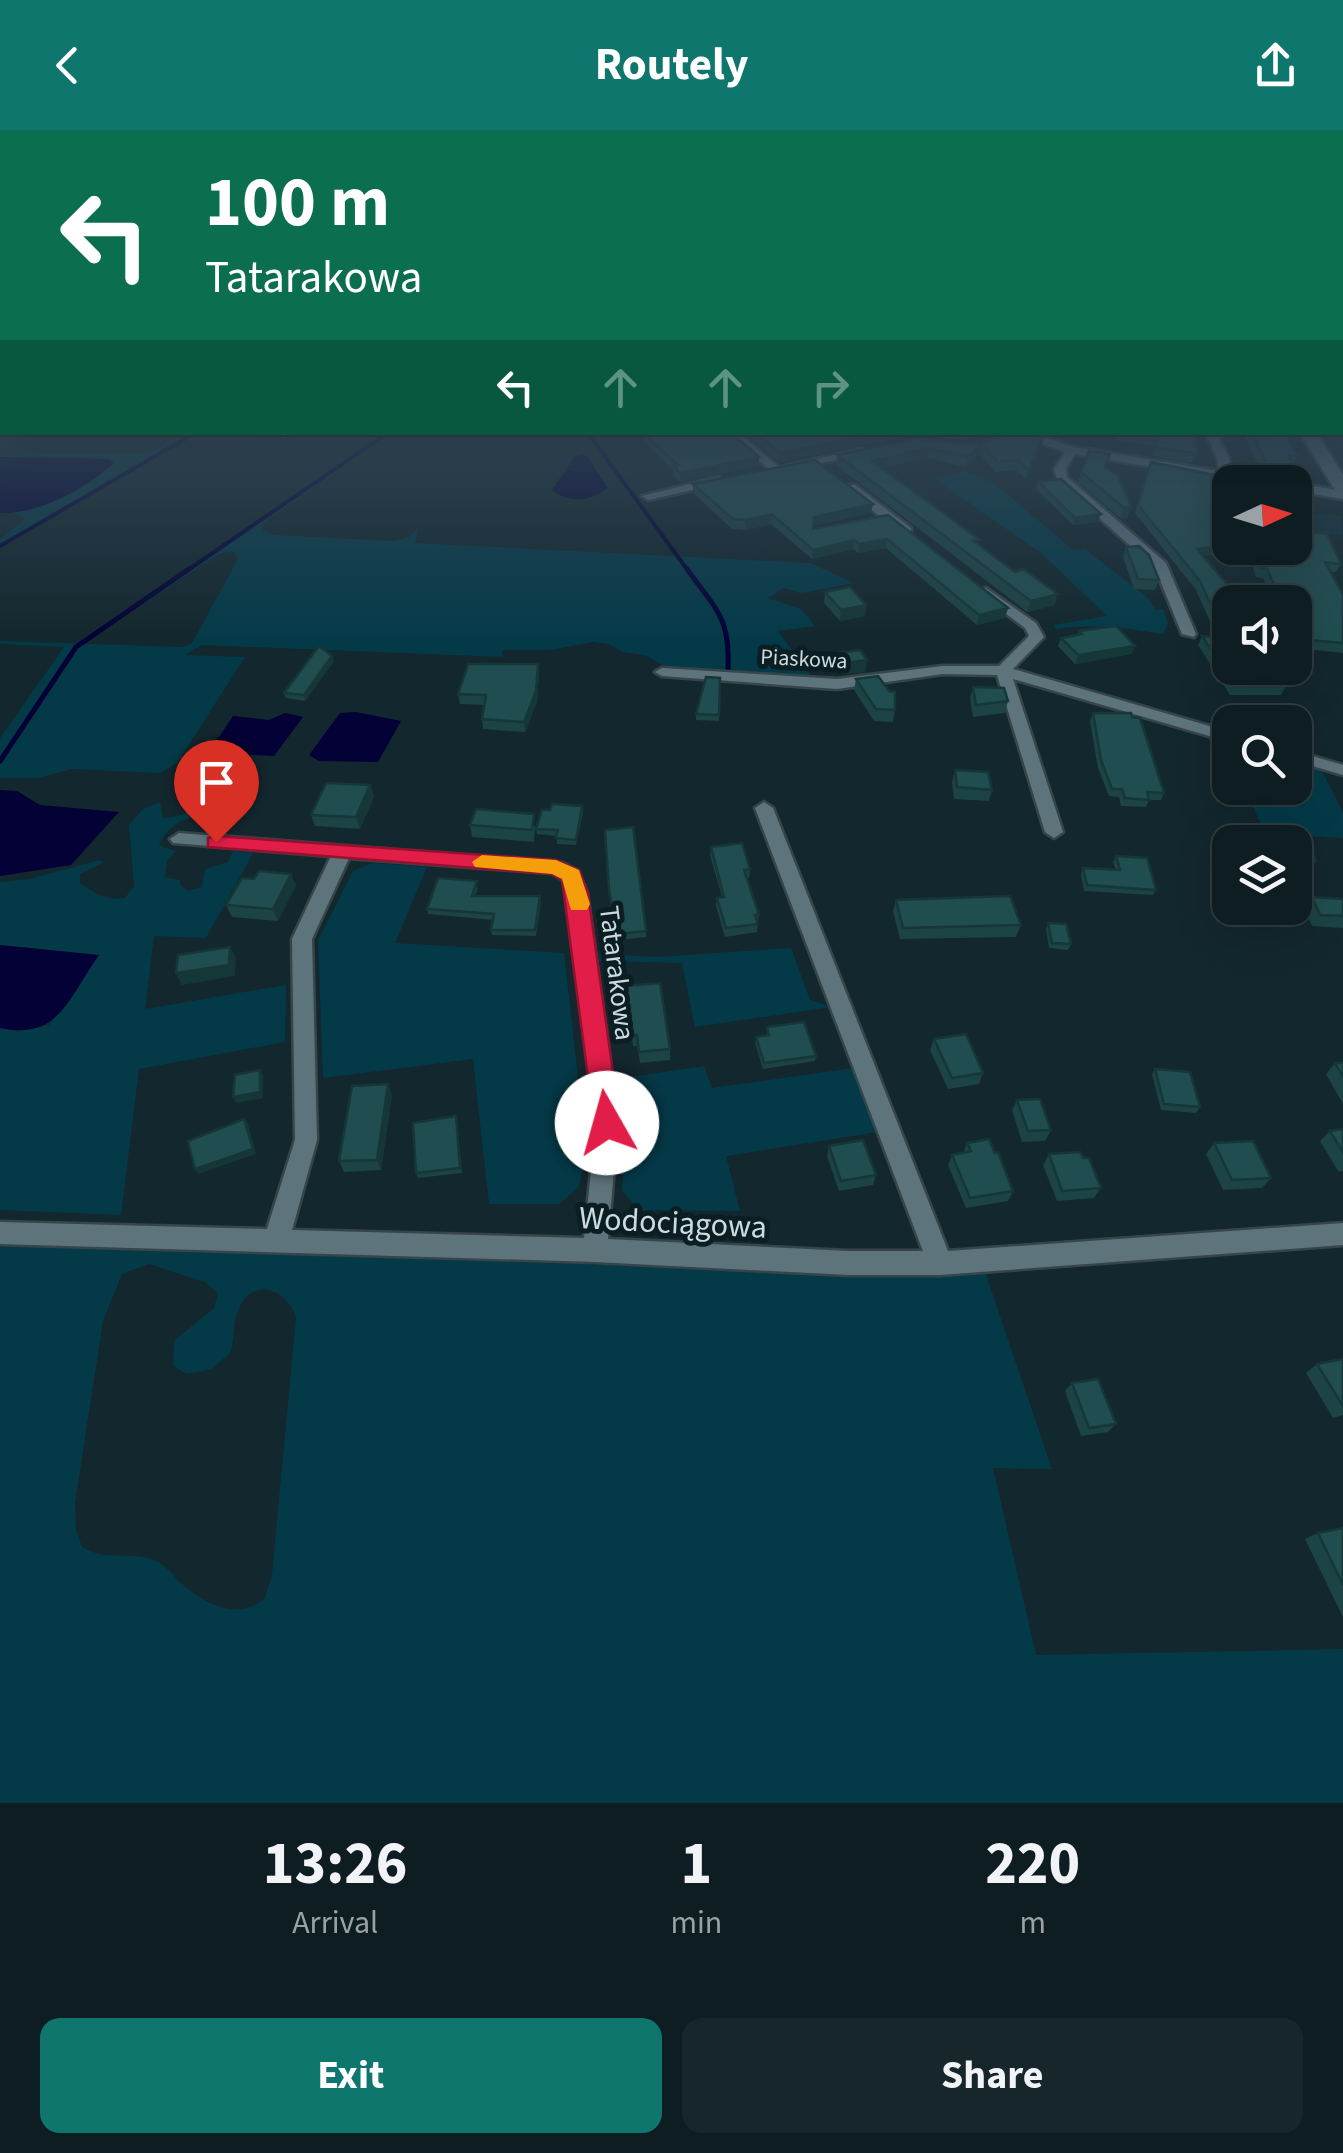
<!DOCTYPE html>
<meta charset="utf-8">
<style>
:root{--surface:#0e1d22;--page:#17262a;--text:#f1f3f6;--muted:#9ba2a5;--line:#2e3b40;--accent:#0f766e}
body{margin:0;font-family:"Source Sans 3",sans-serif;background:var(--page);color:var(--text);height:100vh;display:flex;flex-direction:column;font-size:38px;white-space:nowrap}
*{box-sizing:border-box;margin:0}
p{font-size:32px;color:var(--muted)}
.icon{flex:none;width:55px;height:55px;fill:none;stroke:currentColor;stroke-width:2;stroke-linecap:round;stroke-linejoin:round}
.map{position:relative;height:1673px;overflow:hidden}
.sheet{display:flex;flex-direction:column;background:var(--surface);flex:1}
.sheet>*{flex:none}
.top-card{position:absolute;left:0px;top:0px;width:1345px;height:305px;box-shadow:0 10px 40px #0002,0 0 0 2px var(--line);background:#0b6e4f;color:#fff;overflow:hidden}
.needle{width:65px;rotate:86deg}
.tools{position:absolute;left:1212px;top:335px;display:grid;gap:20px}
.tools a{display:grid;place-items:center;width:100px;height:100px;border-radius:20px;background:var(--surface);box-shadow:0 10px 40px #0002,0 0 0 2px var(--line);font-size:50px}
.pin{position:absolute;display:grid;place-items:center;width:85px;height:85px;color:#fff;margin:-102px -42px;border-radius:50% 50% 50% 0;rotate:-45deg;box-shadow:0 0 10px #0007}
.pin .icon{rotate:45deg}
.me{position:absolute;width:110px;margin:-55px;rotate:353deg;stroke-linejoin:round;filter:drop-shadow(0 0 8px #0008)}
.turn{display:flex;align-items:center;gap:35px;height:210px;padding:0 40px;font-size:45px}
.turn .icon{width:130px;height:130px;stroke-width:2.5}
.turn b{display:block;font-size:70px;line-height:85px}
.lanes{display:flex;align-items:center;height:95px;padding:0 40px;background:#0003;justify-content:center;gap:50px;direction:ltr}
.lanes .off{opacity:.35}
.eta{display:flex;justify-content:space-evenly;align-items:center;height:170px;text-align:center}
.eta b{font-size:60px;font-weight:700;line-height:70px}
.cta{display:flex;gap:20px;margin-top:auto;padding:20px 40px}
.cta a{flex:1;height:115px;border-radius:20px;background:var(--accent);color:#fff;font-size:40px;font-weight:700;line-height:115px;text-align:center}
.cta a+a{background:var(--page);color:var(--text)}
header{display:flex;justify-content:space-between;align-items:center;height:130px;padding:0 40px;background:var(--accent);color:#fff;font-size:45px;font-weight:700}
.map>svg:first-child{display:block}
.built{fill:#14313b}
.green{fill:#043a48;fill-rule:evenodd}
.water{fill:#030136}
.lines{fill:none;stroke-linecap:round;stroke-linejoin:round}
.stream-far1{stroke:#030136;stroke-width:4}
.stream{stroke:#030136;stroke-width:5}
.street-casing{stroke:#36454a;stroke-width:5}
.secondary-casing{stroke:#36454a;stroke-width:5}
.street{fill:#5e747d;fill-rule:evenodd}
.secondary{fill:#5e747d;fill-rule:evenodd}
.wall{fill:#1c4345}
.shaded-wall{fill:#163738}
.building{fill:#204e50;stroke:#163738;stroke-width:2.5}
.route{fill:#e11d48;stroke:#92132f;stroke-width:2.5}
.slow{fill:#f59e0b}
.labels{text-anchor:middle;stroke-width:10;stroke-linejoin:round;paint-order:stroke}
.far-street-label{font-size:22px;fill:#cedade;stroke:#0a1e24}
.street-label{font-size:28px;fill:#cedade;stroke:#0a1e24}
.near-street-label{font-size:32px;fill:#cedade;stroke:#0a1e24}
</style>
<header><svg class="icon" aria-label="back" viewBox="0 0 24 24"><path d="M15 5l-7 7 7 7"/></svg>Routely<svg class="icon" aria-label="share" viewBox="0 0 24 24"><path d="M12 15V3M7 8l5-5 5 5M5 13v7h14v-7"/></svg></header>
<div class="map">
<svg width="1343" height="1673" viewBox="0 0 1343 1673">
<rect width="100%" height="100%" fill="#13272e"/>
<polygon class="built" points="1295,382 1342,386 1343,405 1295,401"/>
<g class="green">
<polygon points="185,303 265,303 253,310 188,310 0,418 0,410 25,389 15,383 58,369 112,336 108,329 0,324 149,323"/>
<polygon points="304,303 392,303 263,393 262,399 273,405 394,411 409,407 419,397 415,413 810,433 854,453 802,463 783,458 768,468 801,479 815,496 778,501 812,547 668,538 645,525 623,522 608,514 593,512 550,520 502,520 503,527 202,515 185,525 245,527 177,633 160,643 71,639 39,648 0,648 0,608 64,517 0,514 0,511 183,517 192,513 238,429 233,421 218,424 120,489 115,488 374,310 293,310"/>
<path d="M965 341 993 352 1073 420 1085 419 1148 468 1156 480 1163 479 1168 494 1163 504C1124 498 1094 493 1056 499L1053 495 1107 486 1041 423 934 348Z"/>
<path d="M1300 635 1321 639 1343 683V708L1265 704 1245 658C1265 657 1269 671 1295 670L1302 659Z"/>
<path d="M160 672 163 688C196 688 198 662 232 686L231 698 219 702 207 696 211 688C189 683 167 695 159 716L176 721 167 731 165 747 180 750V755L188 761 202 757 205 739 228 732 233 721 253 723 206 808 154 806 145 879 286 855 285 912 139 939 121 1085 0 1080V898L17 901 49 895 98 825 0 815V752L30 749 100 730 103 733 80 744V753C95 764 107 771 125 768L134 756 129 695 143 679Z"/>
<polygon points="372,733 427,737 395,813 564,823 586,1019 579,1057 559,1074 489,1074 473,929 323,948 318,810 353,741"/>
<polygon points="791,818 810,870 831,877 695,897 682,833 599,831 598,824 657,827"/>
<polygon points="704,936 712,958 854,938 878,1002 726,1026 740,1081 638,1080 622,1060 625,1018 617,949"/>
<path d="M0 1115 876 1144 943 1146 984 1139 1052 1339 993 1338 1036 1525 1343 1519V1673H0ZM149 1134 205 1152 218 1163 214 1178 174 1211 173 1235 186 1244 212 1239 231 1222C235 1206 232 1189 241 1174 258 1146 288 1162 296 1187L272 1445 265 1468C239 1492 205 1474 181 1453 171 1444 165 1433 151 1429 124 1421 108 1432 82 1417L76 1400 75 1373 103 1191 122 1144Z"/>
</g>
<g class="water">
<path d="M582 324 588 327 608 358C591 371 569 374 552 360L575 326Z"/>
<path d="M0 327 108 329 114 332C87 359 39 384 0 383Z"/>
<polygon points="356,582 401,591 378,632 319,631 309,625 340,583"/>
<polygon points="285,583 303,587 274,626 200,622 219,607 233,586 269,590"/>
<polygon points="0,660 17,661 40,675 119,682 71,735 0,746"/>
<path d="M0 815 99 825C69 867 59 911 0 898Z"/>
</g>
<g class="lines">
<g class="stream-far1">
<polyline points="587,302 689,442"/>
<polyline points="0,416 197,302"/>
<polyline points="185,442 389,302"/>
</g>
<g class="stream">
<path d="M687 439C716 480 730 486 728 539"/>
<polyline points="0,631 76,517 189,439"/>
</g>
<g class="street-casing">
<g id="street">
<polygon points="290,302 284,306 279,303 279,302"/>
<polygon points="726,302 738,302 780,338 780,342 772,342"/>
<polygon points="1010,302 1028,302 1074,317 1219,341 1217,328 1205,302 1216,302 1229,328 1230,342 1271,350 1273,352 1225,349 1075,324 1066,339 1067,347 1166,433 1196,504 1194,507 1182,504 1155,438 1057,350 1054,339 1065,322"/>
<polygon points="861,319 865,320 865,324 791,339 785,336"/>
<polygon points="719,347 725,351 723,353 648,370 642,366"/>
<polygon points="1295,353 1343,361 1343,369 1295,361"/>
<polygon points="847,355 855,355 911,398 911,404 903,404 847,361"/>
<polygon points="986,458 1036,493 1044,507 1013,539 1230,602 1230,612 1013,549 1063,702 1054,708 1045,702 997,545 943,544 837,559 662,546 655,542 662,538 837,549 943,536 999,536 1029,506 1025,498 981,465 981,459"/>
<polygon points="1295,621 1343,635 1343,645 1295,631"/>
<path d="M764 672 773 678 948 1121 1343 1093V1115L940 1145H848L595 1132 0 1114V1092L267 1099 295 1010 292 809 331 726 173 713 170 709 179 703 562 733 578 741 587 763 618 993 608 1109 848 1121H923L755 678ZM349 728 552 743 563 750 569 763 596 993 584 1108 292 1100 317 1010 312 809Z"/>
</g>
</g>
<g class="secondary-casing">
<polygon id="secondary" points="1299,302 1316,302 1343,345 1343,364 1337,363"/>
</g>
<use href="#street" class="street"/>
<use href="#secondary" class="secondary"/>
</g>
<g class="wall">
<polygon points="744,302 989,302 967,310 912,305 779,332"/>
<polygon points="1023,302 1041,318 1026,349 1016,340 996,342 979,323 966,337 927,328 882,338 1055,475 1027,482 836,335 837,325 970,314"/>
<polygon points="1117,302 1195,302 1197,324 1193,333 1152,326 1155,316 1115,310"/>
<polygon points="1223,302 1291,302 1288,309 1297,326 1293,335 1295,340 1291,349 1263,344 1244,305 1226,304"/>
<polygon points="644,303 759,327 759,336 680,352 673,345 673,340 644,312"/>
<polygon points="1151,332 1230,418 1295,418 1341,434 1336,442 1330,442 1343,465 1343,523 1295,518 1295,472 1274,472 1263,448 1256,447 1248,421 1203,426 1227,454 1230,538 1286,556 1281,565 1230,565 1198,515 1202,506 1217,507 1196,460 1135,383"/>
<polygon points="1106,336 1131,377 1127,388 1121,389 1078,352 1081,342"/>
<polygon points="1038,351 1098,392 1073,395 1036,359"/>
<polygon points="693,354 871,383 813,396 813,399 888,385 1005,488 977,495 886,418 858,423 853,419 812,429 771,394 746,400 732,399 693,363"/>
<polygon points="1126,417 1159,450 1155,460 1134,459 1123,427"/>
<polygon points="825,462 866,475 865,486 840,491 824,473"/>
<polygon points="1079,501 1132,524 1075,534 1058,516 1061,508 1077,505"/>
<polygon points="838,523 867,530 865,542 843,544 836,534"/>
<polygon points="334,531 305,571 286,568 284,563"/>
<polygon points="538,534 539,544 537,572 525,602 483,599 482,589 484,575 460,574 458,564"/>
<polygon points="720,548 719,591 696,590 696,584"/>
<polygon points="856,549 895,580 893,592 874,591 854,560"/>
<polygon points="973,557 1008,571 1005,583 973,587 970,568"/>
<polygon points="1093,583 1132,587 1164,663 1161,670 1149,670 1146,677 1121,676 1119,667 1109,666 1098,638 1090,591"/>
<polygon points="955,640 992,660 989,671 954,669 952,652"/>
<polygon points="370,655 374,667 360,699 315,696 311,685"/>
<polygon points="582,676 583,682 576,715 557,714 557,706 537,704 536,699 550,680"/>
<polygon points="470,695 535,696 534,712 472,707"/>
<polygon points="1273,700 1303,702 1316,731 1309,741 1295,740 1295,712 1268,712 1267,710"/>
<polygon points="711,717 750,739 749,748 747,748 759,785 757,802 725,807 716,776 717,768 722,767 710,725"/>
<polygon points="1116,726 1156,760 1153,765 1084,761 1081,744 1083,738 1116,740 1113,732"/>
<polygon points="296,755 278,791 232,787 226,775"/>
<polygon points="478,757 475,766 541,772 536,806 492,805 491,800 493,790 428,784 427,779"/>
<polygon points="609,765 646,801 646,807 618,810"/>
<polygon points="1312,767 1343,769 1343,798 1312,796 1304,778"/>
<polygon points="896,770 1021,795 1016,807 900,809 893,781"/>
<polygon points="1048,793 1071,814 1068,820 1049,818 1046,799"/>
<polygon points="625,856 670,919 670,930 640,933 637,916 633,916"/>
<polygon points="767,897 816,926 815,931 763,939 755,913 756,907 767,906"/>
<polygon points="934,909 983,943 979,954 948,959 930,920"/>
<polygon points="1335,933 1343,933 1343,974 1326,944"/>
<polygon points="1155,939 1200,977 1196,983 1161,980 1152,944"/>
<polygon points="392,965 381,1040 344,1042 339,1031"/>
<polygon points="1017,970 1051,1000 1045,1011 1022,1012 1012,980"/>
<polygon points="457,991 462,1043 418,1048 416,1043"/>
<polygon points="1343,999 1343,1041 1338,1041 1320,1011 1330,1001"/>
<polygon points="967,1013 1013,1061 1008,1071 966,1078 948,1035 952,1025 963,1023"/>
<polygon points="1214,1013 1271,1048 1262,1058 1223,1060 1206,1024"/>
<polygon points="829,1016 876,1045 873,1055 839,1061 827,1026"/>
<polygon points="1049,1024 1101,1058 1094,1068 1057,1071 1043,1035"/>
<polygon points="1343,1229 1343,1285 1333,1288 1306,1243 1317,1234"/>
<polygon points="1072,1253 1116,1294 1108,1302 1081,1306 1065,1261"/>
<polygon points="1343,1398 1343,1487 1305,1409 1318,1403"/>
</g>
<g class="shaded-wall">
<polygon points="883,302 913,302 912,305 779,332 780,323"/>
<polygon points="968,302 989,302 967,310"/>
<polygon points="1043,308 1041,318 1026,349 1028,340"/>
<polygon points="981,313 979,323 966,337 968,327"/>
<polygon points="929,318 927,328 871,341 872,331"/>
<polygon points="759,327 759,336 680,352 680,343"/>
<polygon points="873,374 871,383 813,396 814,387"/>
<polygon points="1131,377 1127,388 1121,389 1124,378"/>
<polygon points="772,384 771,394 746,400 746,390"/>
<polygon points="1101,384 1098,392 1073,395 1075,388"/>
<polygon points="887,409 886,418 858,423 859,414"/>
<polygon points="854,410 853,419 812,429 813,420"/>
<polygon points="1230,415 1230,418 1249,418 1248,421 1193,427 1197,419"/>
<polygon points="1058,464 1055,475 1027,482 1031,471"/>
<polygon points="866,475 865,486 840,491 841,480"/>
<polygon points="1008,478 1005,488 977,495 979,485"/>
<polygon points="1135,516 1132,524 1075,534 1078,525"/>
<polygon points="332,526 334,531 305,571 304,565"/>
<polygon points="867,530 865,542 843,544 845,533"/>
<polygon points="538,534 539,544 537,572 525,602 524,592"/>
<polygon points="370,655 374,667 360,699 356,687"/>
<polygon points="291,744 296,755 278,791 273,779"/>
<polygon points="230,817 236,828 235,846 182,855 176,843"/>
<polygon points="260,940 263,945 263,968 236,973 233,967"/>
<polygon points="388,954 392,965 381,1040 377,1030"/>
<polygon points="244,989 248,994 256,1024 198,1044 195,1039"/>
</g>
<g class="building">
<polygon points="649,302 731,302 759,327 680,343 673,336 678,335 644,303"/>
<polygon points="755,302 883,302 780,323"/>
<polygon points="1023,302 1043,308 1028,340 1019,330 998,332 981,313 968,327 929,318 872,331 980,410 974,411 1015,442 1023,439 1058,464 1031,471 837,325 915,309 970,314"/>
<polygon points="1127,302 1195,302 1197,324 1155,317 1158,307"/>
<polygon points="1251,302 1285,302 1297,326 1288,326 1295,340 1267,334"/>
<polygon points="1089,321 1110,324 1105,336 1118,346 1131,377 1124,378 1081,342"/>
<polygon points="815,330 873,374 814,387 813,399 888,385 1008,478 979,485 887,409 859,414 854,410 813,420 772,384 746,390 733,389 693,354"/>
<polygon points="1151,332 1249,352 1230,352 1230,415 1197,419 1227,454 1235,472 1230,472 1230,538 1270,538 1286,556 1235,556 1202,506 1226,508 1200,451 1138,375"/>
<polygon points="1061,349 1101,384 1075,388 1038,351"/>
<polygon points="1295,401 1327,404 1341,434 1325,432 1343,465 1343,513 1298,509 1295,503 1295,472 1282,472 1267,439 1260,438 1253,418 1295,418"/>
<polygon points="1139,416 1149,425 1159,450 1138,449 1126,417"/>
<polygon points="850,457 866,475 841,480 825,462"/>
<polygon points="1116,496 1135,516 1078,525 1061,508 1082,504 1079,501"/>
<polygon points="319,516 332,526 304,565 284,563"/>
<polygon points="860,520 867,530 845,533 838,523"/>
<polygon points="468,534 538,534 536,561 524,592 482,589 486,565 458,564"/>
<polygon points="878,546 889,561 895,562 895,580 876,579 856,549"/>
<polygon points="706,547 720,548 719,585 696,584"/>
<polygon points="973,557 1004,558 1008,571 976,575"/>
<polygon points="1093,583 1131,583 1132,587 1140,588 1164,663 1147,662 1149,670 1125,668 1122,659 1112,659 1101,630"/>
<polygon points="955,640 988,642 992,660 957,657"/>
<polygon points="326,653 370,655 356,687 311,685"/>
<polygon points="552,674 582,676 576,710 556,708 558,700 536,699 542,680 550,680"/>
<polygon points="476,679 534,684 532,700 470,695"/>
<polygon points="633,697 646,801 617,804 609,759 605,700"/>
<polygon points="1273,700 1303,702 1316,731 1295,730 1295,712 1278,712"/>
<polygon points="742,713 750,739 744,740 759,785 755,785 758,794 726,798 717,768 724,767 711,717"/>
<polygon points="1116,726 1147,728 1156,760 1087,755 1083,738 1120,740"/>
<polygon points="259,741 291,744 273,779 226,775 242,748 254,749"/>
<polygon points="438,748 477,751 472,766 540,766 535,800 491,800 494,784 427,779"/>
<polygon points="1010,766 1021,795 903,798 896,770"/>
<polygon points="1312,767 1343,769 1343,786 1320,785"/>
<polygon points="1048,793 1066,794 1071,814 1052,813"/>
<polygon points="230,817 229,835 176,843 178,825"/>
<polygon points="660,853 670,919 639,922 637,905 632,905 625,856"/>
<polygon points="804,892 816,926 764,933 756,907 769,905 767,897"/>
<polygon points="966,904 983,943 952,948 934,909"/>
<polygon points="1335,933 1343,933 1343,947"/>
<polygon points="1155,939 1190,942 1200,977 1164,974"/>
<polygon points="260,940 260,962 233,967 235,945"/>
<polygon points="388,954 377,1030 339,1031 352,956"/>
<polygon points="1040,969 1051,1000 1028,1001 1017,970"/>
<polygon points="456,986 460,1038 416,1043 413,993"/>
<polygon points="244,989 253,1019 195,1039 188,1011"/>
<polygon points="1343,999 1343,1022 1330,1001"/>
<polygon points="989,1009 995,1023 998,1022 1013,1061 970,1068 952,1025 971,1021 967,1013"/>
<polygon points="863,1010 876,1045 841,1051 829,1016"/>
<polygon points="1253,1011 1271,1048 1232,1050 1214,1013"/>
<polygon points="1080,1022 1083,1028 1089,1028 1101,1058 1062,1061 1049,1024"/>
<polygon points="1343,1229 1343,1276 1317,1234"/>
<polygon points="1098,1249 1116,1294 1089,1298 1072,1253"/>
<polygon points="1343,1398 1343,1455 1318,1403"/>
</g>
<linearGradient id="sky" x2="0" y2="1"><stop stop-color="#0a1519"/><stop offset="0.54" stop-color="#334757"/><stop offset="1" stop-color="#334757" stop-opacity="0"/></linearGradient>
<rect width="1343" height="510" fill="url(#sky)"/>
<polygon class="route" points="216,706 556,730 579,740 588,763 620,993 616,1001 607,1004 598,1001 594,993 562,750 552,744 208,717 208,708"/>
<polygon class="slow" points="482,725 556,730 579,740 590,774 587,780 571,780 562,749 552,744 475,737 472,732"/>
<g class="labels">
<g class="far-street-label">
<text transform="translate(804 528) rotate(3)" y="8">Piaskowa</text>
</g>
<g class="street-label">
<text transform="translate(618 843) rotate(83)" y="10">Tatarakowa</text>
</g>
<g class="near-street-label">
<text transform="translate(673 1092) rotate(3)" y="11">Wodociągowa</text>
</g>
</g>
</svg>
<div class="tools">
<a><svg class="needle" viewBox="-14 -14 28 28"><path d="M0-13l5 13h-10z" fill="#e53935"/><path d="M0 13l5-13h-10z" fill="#9ba2a5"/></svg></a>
<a><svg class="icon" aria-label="sound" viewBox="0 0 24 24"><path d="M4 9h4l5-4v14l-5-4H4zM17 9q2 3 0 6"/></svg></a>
<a><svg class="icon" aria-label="search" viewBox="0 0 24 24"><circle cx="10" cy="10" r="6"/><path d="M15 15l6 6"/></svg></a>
<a><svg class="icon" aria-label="layers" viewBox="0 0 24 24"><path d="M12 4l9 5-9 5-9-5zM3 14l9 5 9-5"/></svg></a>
</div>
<div class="pin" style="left:216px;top:712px;background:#d93025"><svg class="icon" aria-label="arrive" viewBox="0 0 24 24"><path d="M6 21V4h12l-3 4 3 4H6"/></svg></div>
<svg class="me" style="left:607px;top:993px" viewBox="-20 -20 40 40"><circle r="19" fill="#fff"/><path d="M0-13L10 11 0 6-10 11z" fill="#e11d48"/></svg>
<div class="top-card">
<div class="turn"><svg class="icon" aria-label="left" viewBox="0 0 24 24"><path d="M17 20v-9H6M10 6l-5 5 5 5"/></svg><div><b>100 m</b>Tatarakowa</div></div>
<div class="lanes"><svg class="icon" aria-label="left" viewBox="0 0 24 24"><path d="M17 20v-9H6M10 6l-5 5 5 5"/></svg><svg class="icon off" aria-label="ahead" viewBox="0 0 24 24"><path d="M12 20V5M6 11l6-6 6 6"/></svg><svg class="icon off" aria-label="ahead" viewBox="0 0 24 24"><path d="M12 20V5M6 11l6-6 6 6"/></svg><svg class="icon off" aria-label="right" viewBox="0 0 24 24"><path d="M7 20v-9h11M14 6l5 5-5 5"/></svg></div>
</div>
</div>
<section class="sheet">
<div class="eta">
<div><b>13:26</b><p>Arrival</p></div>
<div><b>1</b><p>min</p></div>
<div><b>220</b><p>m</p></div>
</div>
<div class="cta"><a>Exit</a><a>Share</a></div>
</section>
